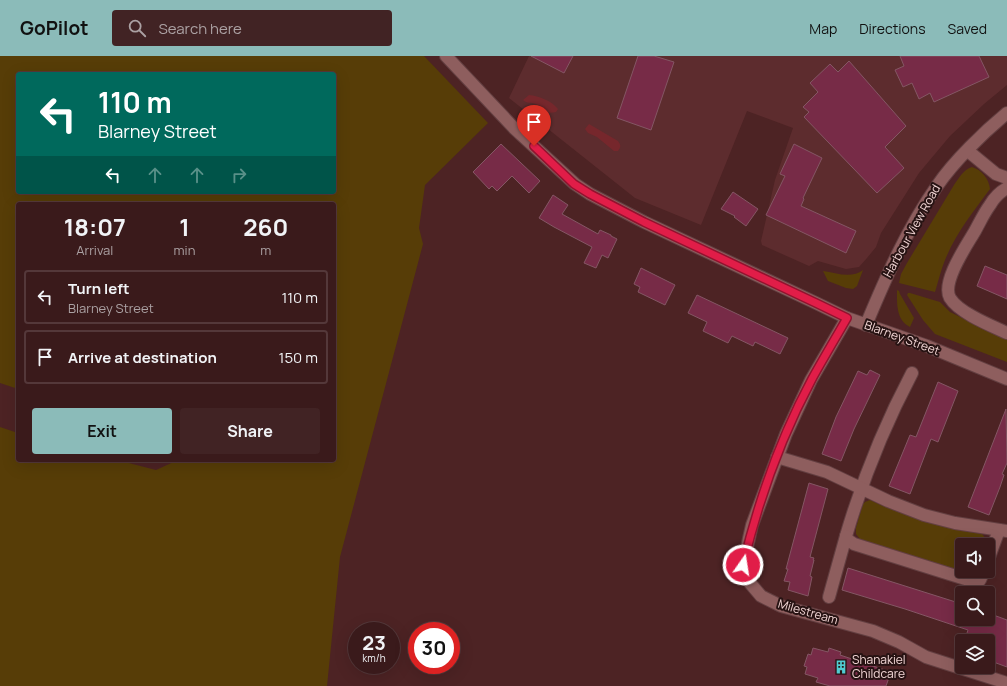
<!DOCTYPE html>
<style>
:root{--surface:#3a1a1b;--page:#412324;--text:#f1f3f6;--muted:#aba1a3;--line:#54383a;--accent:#8bbbb9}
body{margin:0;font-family:Manrope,sans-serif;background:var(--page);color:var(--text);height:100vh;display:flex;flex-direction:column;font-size:15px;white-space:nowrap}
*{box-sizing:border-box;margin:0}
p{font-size:13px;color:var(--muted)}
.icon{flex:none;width:22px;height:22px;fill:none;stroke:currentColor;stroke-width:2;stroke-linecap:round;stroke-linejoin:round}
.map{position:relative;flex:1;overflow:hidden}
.sheet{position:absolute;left:16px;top:146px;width:320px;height:260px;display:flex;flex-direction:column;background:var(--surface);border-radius:4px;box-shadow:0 4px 16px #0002,0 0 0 1px var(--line)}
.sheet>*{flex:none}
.guide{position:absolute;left:16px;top:16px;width:320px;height:122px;border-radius:4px;box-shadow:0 4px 16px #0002,0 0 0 1px var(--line);background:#00695c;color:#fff;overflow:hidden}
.fabs{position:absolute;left:955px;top:482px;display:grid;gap:8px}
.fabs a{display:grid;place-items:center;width:40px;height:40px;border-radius:4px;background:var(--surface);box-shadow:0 4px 16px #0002,0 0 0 1px var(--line);font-size:20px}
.speed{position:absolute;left:348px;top:566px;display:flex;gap:8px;font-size:20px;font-weight:700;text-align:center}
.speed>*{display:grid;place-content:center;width:52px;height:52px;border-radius:50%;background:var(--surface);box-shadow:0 4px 16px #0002,0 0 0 1px var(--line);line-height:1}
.speed small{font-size:10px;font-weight:400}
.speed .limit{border:6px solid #d22;background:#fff;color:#111}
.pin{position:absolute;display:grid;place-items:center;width:34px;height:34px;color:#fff;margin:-41px -17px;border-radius:50% 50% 50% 0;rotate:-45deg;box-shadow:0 0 4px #0007}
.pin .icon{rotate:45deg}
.me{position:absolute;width:44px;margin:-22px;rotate:13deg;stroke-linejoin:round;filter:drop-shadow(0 0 3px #0008)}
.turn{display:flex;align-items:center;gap:14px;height:84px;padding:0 16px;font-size:18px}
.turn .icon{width:52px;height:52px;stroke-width:2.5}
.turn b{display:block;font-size:28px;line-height:34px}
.lanes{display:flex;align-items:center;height:38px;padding:0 16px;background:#0003;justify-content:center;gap:20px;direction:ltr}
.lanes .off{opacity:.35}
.eta{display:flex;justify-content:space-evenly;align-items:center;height:68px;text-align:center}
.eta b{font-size:24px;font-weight:700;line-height:28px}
.button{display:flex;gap:8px;margin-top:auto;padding:8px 16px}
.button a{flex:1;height:46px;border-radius:4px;background:var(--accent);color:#111;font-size:16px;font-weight:700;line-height:46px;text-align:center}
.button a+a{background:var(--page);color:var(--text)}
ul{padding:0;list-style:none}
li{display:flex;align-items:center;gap:12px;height:54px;margin:0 8px 6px;padding:0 8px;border:2px solid var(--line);border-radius:4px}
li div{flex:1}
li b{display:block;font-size:15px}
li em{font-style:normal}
header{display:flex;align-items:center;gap:24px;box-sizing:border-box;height:56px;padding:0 20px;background:var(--accent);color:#111}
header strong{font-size:19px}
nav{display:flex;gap:22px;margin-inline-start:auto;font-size:14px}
.search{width:280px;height:36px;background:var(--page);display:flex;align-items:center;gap:10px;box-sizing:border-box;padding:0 14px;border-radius:4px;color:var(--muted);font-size:15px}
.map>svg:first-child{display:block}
.built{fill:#5d2c2e}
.green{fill:#573d07;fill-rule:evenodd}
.water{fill:#76272c}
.building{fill:#772b47;stroke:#845664}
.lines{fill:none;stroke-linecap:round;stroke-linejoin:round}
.minor-casing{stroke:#633f41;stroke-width:14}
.minor{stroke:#8e5e5e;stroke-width:12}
.route-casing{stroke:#92132f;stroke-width:10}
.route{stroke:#e11d48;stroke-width:7}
.labels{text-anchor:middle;stroke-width:4;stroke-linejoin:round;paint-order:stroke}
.street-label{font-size:12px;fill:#f2d6d5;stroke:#271313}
.poi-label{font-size:12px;fill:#f2d6d5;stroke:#271313;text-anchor:start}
</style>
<header>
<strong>GoPilot</strong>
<div class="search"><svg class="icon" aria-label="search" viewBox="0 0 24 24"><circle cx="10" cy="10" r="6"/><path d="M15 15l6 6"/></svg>Search here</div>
<nav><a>Map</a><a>Directions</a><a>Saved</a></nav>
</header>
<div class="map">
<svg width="1007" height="630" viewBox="0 0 1007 630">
<rect width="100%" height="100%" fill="#4d2324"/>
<polygon class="built" points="529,0 1007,0 1007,29 984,48 950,80 919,117 881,177 876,191 867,202 859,211 846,213 818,205 809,210 762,189 761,185 775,124 793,72 747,55 701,169 635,142 509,42"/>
<g class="green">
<path d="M0 0H424L488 67 425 129 419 172 423 188 340 501 327 630H0V371L18 377V404H117L156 414 178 404H334V148H18V333L0 327ZM18 18H334V136H18Z"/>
<path d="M972 111C982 114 989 123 990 133 973 156 956 177 945 204 941 214 938 226 935 236L899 227 901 218 907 207 954 129C959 122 963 114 972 111Z"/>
<path d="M863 214 857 230 853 233 846 232 828 225 823 215C836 217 852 223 863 214Z"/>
<path d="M897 234 899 235 900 238 914 262 910 271C896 264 897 248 897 234Z"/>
<polygon points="908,237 910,237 940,246 950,256 1007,284 1007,306 935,278 923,264 907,239"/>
<path d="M870 444C906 461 943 471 982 478L987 484 986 489H962V515L860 483 856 478V472L863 448 865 446Z"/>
</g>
<g class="water">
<path d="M529 39C539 40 552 45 558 53L556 56C543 59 545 52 536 48 531 46 527 48 523 44Z"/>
<path d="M589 68 618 85C621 89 621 91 618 95H614L597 81 588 77 585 73Z"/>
</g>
<g class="building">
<polygon points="531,0 573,0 564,17"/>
<polygon points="638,0 654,0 674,6 651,74 617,62"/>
<polygon points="900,0 979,0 989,21 934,46 930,37 919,43 912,27 903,31 895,14 904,10"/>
<polygon points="849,5 906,70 885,91 904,112 877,137 804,61 809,56 803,51 818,36 810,27 830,8 838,16"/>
<polygon points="501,88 540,125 529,137 512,120 497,135 492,130 489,133 473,116"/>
<polygon points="794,88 822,102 803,142 804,143 801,150 856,175 846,197 766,159 785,120 780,118"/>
<polygon points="733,136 758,153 746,170 734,161 735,160 721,153"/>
<polygon points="553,139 568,149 562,158 598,178 600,174 611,179 611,180 617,183 608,202 602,199 596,212 584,207 592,191 554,171 539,162"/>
<polygon points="985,210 1007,219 1007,243 977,230"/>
<polygon points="641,212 675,229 665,249 638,236 640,231 634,228"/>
<polygon points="697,239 788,282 780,298 755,286 753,290 732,280 728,287 703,275 707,266 688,257"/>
<polygon points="870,314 880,319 854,373 841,405 822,398 836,361 858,315 867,319"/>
<polygon points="938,326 958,335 938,386 931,383 910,438 889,430 910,379 916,381"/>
<polygon points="1006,353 1007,407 1002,418 1004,419 1000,431 989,459 968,451"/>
<polygon points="809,427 828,433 810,501 814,502 813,504 814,504 810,520 812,521 808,540 788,534 790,526 784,525 788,513 786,513"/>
<polygon points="848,512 962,548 962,563 988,563 988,557 1007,564 1007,611 988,604 993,591 988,590 988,585 972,585 965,583 968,574 905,553 842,534"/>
<polygon points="813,592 828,596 829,592 841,596 840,599 891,616 886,630 830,630 816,626 818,622 805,618 807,611 804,610 808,598 811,599"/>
</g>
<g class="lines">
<g class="minor-casing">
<g id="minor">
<polyline points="446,0 514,72 575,128 590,138 644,166 816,247 847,262 927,290 1007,323"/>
<polyline points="968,95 996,118 1007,122"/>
<path d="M1007 132C1000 136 994 142 990 149 984 157 980 166 975 175 967 189 941 226 950 242 959 257 992 270 1007 277"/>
<polyline points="847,262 811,324 786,378 768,426 752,469 743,509 750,527 761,540 781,550 873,575 899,586 926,601 1007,627"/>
<path d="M866 269C886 221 907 173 937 130 954 105 984 76 1007 57"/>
<path d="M912 317C884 370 863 422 846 480L848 484 854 488 975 526 980 524 984 515"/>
<polyline points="777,401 827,416 888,445 924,459 955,467 1007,475"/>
<polyline points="988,504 999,474"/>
<polyline points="829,541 846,480"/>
</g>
</g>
<use href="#minor" class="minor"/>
</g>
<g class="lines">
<g class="route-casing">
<path id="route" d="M534 90 574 128 590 138 644 166 816 247 847 262C835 283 823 303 812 323 781 381 758 446 743 509"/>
</g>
<use href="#route" class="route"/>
</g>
<defs>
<g id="building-bare" transform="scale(1.08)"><path d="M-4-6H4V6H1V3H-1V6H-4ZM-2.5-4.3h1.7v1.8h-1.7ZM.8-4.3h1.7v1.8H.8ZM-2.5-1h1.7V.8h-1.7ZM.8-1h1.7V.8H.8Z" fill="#51ccd2" stroke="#271313" stroke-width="2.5" paint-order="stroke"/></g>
</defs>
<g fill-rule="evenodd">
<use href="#building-bare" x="841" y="611"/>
</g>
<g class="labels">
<g class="street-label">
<text transform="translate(912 175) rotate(-61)" y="4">Harbour View Road</text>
<text transform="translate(902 282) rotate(20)" y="4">Blarney Street</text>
<text transform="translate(808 556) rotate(16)" y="4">Milestream</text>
</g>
<g class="poi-label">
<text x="852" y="608">Shanakiel<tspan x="852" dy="14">Childcare</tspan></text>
</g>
</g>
</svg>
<div class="fabs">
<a><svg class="icon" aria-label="sound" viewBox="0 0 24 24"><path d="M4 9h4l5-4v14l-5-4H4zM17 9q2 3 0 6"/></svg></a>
<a><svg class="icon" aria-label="search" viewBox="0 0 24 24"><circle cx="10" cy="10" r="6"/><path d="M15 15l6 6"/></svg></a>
<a><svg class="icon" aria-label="layers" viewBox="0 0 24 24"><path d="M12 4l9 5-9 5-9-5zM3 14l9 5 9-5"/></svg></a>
</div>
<div class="speed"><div>23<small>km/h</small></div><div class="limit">30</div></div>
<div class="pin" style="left:534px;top:90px;background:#d93025"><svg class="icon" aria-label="arrive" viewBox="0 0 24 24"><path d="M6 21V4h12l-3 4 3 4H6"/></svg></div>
<svg class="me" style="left:743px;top:509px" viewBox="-20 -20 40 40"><circle r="17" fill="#e11d48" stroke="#fff" stroke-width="3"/><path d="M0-11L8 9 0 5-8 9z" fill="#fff"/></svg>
<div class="guide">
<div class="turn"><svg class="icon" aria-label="left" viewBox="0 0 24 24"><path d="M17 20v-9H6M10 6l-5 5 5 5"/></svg><div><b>110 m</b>Blarney Street</div></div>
<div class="lanes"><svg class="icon" aria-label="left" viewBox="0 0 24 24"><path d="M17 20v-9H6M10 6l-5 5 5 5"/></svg><svg class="icon off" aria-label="ahead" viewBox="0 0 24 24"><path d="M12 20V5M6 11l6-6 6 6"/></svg><svg class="icon off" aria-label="ahead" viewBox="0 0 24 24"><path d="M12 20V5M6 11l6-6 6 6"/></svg><svg class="icon off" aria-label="right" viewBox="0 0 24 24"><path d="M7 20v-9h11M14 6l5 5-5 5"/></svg></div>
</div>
<section class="sheet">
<div class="eta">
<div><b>18:07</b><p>Arrival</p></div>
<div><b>1</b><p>min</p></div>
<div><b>260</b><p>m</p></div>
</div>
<ul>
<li><svg class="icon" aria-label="left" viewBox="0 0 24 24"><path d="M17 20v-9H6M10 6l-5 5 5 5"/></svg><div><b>Turn left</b><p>Blarney Street</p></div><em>110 m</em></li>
<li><svg class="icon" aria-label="arrive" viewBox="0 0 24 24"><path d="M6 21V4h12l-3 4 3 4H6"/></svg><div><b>Arrive at destination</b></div><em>150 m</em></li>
</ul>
<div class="button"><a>Exit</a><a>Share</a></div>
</section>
</div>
